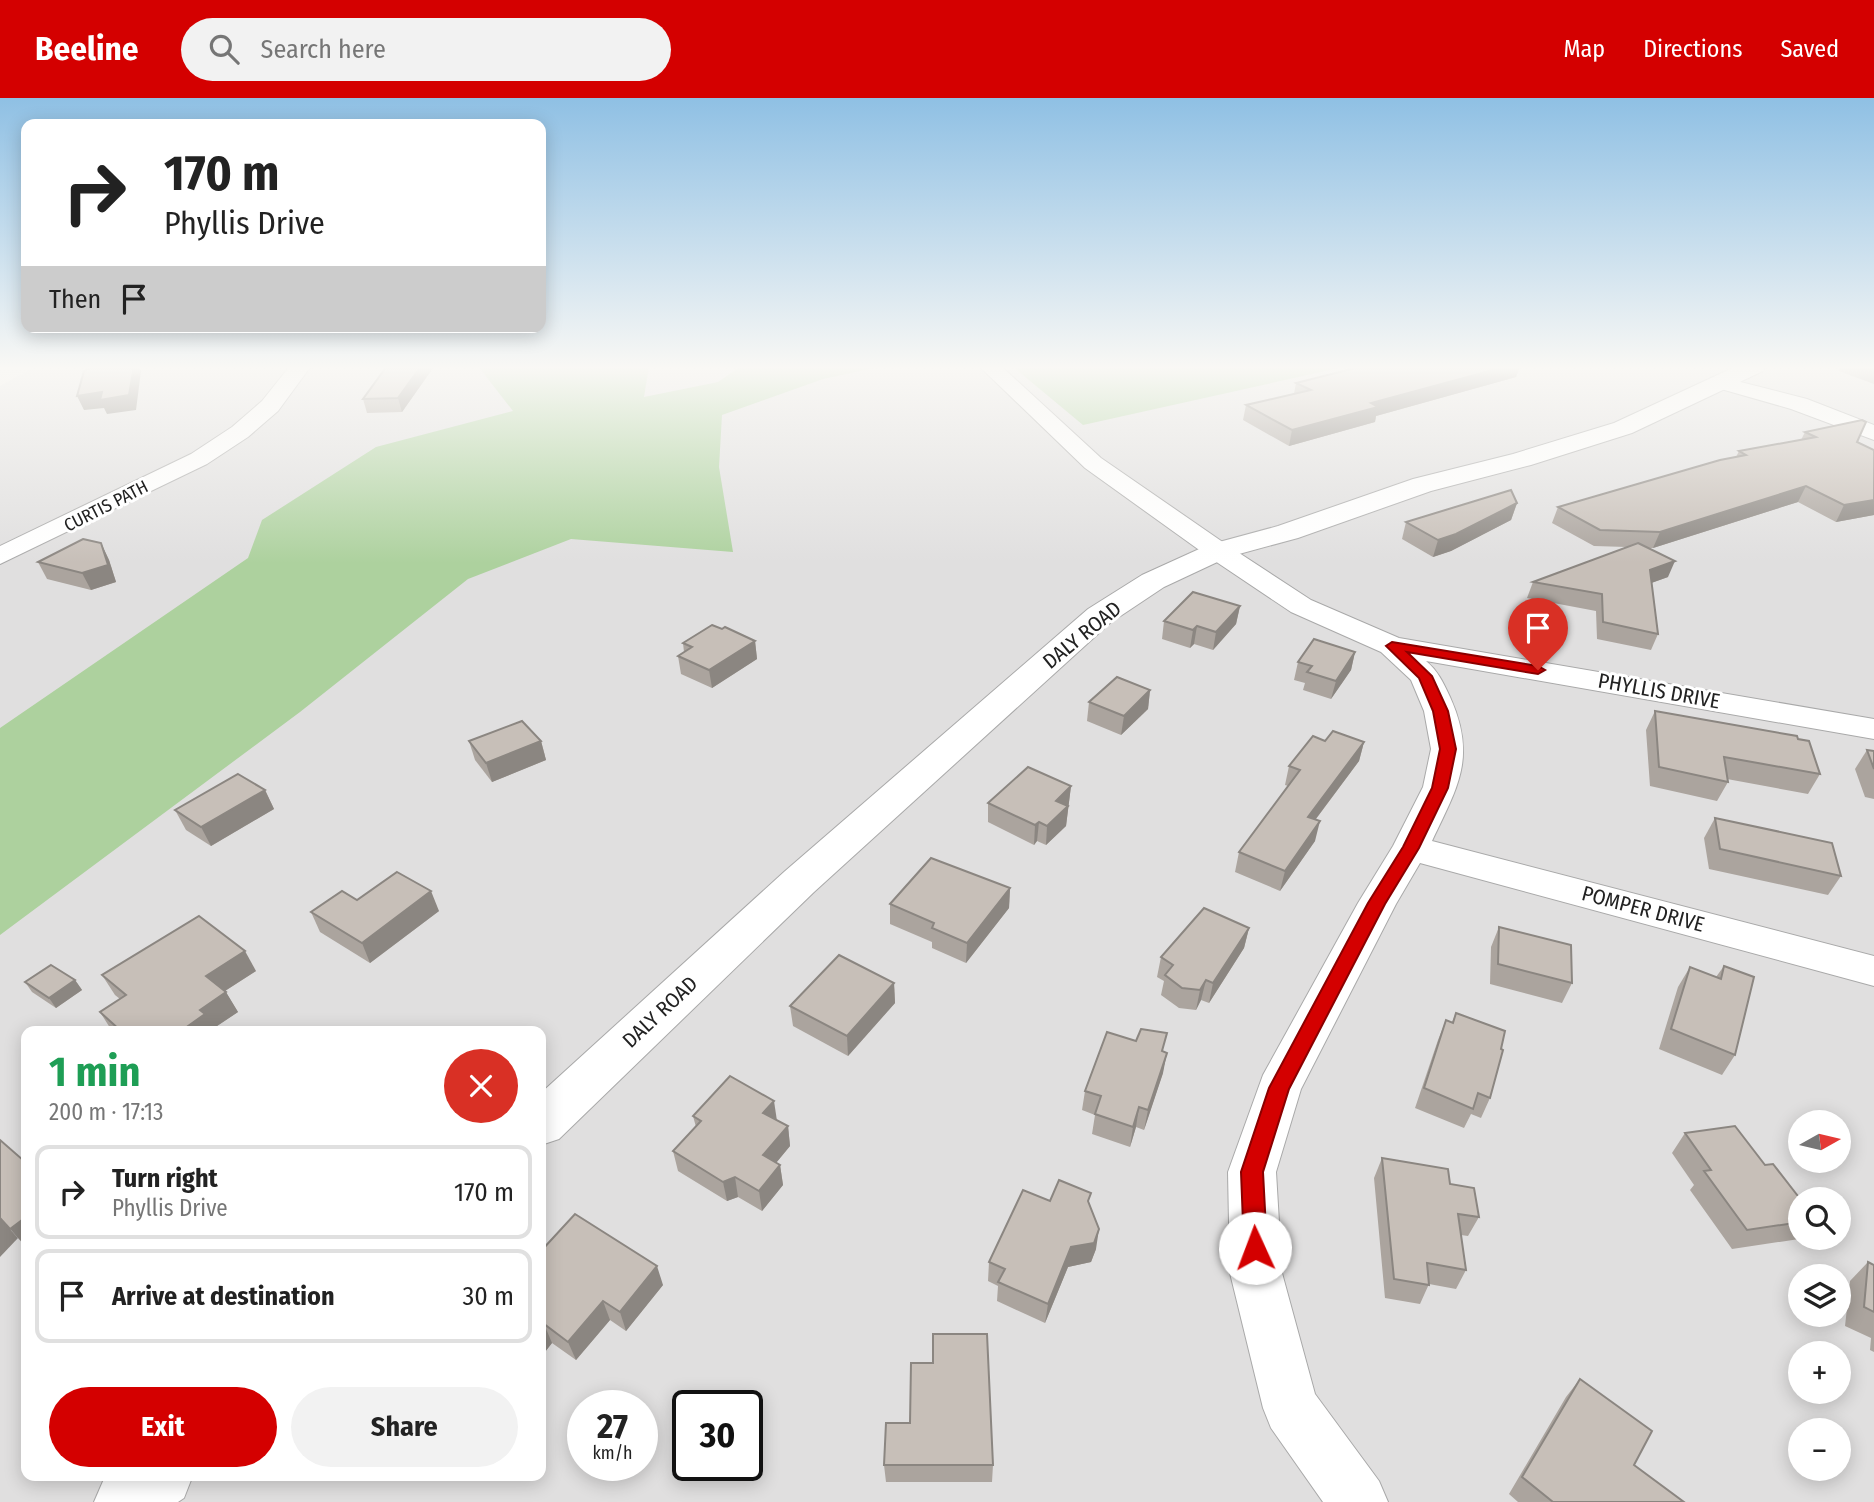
<!DOCTYPE html>
<meta charset="utf-8">
<style>
:root{--surface:#fff;--page:#f2f2f2;--text:#222;--muted:#767676;--line:#e0e0e0;--accent:#d40000}
body{margin:0;font-family:"Fira Sans Condensed",sans-serif;background:var(--page);color:var(--text);height:100vh;display:flex;flex-direction:column;font-size:26px;white-space:nowrap}
*{box-sizing:border-box;margin:0}
p{font-size:23px;color:var(--muted)}
.icon{flex:none;width:38px;height:38px;fill:none;stroke:currentColor;stroke-width:2;stroke-linecap:round;stroke-linejoin:round}
.map{position:relative;flex:1;overflow:hidden}
.side{position:absolute;left:21px;top:928px;width:525px;height:455px;display:flex;flex-direction:column;background:var(--surface);border-radius:14px;box-shadow:0 4px 18px #0003}
.side>*{flex:none}
.guide{position:absolute;left:21px;top:21px;width:525px;height:214px;border-radius:14px;box-shadow:0 4px 18px #0003;background:#fff;color:var(--text);overflow:hidden}
.needle{width:46px;rotate:82deg}
.controls{position:absolute;left:1788px;top:1012px;display:grid;gap:14px}
.controls a{display:grid;place-items:center;width:63px;height:63px;border-radius:50%;background:var(--surface);box-shadow:0 4px 18px #0003;font-size:35px}
.speed{position:absolute;left:567px;top:1292px;display:flex;gap:14px;font-size:35px;font-weight:700;text-align:center}
.speed>*{display:grid;place-content:center;width:91px;height:91px;border-radius:50%;background:var(--surface);box-shadow:0 4px 18px #0003;line-height:1}
.speed small{font-size:18px;font-weight:400}
.speed .limit{border:4px solid #111;border-radius:10px;background:#fff;color:#111}
.pin{position:absolute;display:grid;place-items:center;width:60px;height:60px;color:#fff;margin:-72px -30px;border-radius:50% 50% 50% 0;rotate:-45deg;box-shadow:0 0 7px #0007}
.pin .icon{rotate:45deg}
.me{position:absolute;width:77px;margin:-38px;rotate:358deg;stroke-linejoin:round;filter:drop-shadow(0 0 5px #0008)}
.turn{display:flex;align-items:center;gap:24px;height:147px;padding:0 28px;font-size:32px}
.turn .icon{width:91px;height:91px;stroke-width:2.5}
.turn b{display:block;font-size:49px;line-height:60px}
.then{display:flex;align-items:center;height:66px;padding:0 28px;background:#0003;gap:14px;font-size:26px}
.round{display:grid;place-items:center;flex:none;width:74px;height:74px;border-radius:37px;background:var(--page)}
.head{display:flex;align-items:center;justify-content:space-between;height:119px;padding:0 28px}
h1{font-size:42px;font-weight:700;line-height:52px;color:#1e9e55}
.cta{display:flex;gap:14px;margin-top:auto;padding:14px 28px}
.cta a{flex:1;height:80px;border-radius:42px;background:var(--accent);color:#fff;font-size:28px;font-weight:700;line-height:80px;text-align:center}
.cta a+a{background:var(--page);color:var(--text)}
ul{padding:0;list-style:none}
li{display:flex;align-items:center;gap:21px;height:94px;margin:0 14px 10px;padding:0 14px;border:4px solid var(--line);border-radius:14px}
li div{flex:1}
li b{display:block;font-size:26px}
li em{font-style:normal}
header{display:flex;align-items:center;gap:42px;box-sizing:border-box;height:98px;padding:0 35px;background:var(--accent);color:#fff}
header strong{font-size:33px}
nav{display:flex;gap:38px;margin-inline-start:auto;font-size:24px}
.search{width:490px;height:63px;background:var(--page);display:flex;align-items:center;gap:18px;box-sizing:border-box;padding:0 24px;border-radius:38px;color:var(--muted);font-size:26px}
.map>svg:first-child{display:block}
.residential{fill:#e0dfdf;fill-rule:evenodd}
.forest{fill:#add19e}
.lines{fill:none;stroke-linecap:round;stroke-linejoin:round}
.minor-casing{stroke:#a9a9a9;stroke-width:2}
.tertiary-casing{stroke:#a9a9a9;stroke-width:2}
.minor{fill:#fff;fill-rule:evenodd}
.tertiary{fill:#fff;fill-rule:evenodd}
.wall{fill:#aba49e}
.shaded-wall{fill:#8b8681}
.building{fill:#c7bfb8;stroke:#8b8681;stroke-width:2}
.route{fill:#d40000;stroke:#8a0000;stroke-width:2}
.labels{text-anchor:middle;stroke-width:6;stroke-linejoin:round;paint-order:stroke}
.far-street-label{font-size:18px;fill:#222;stroke:#fff}
.street-label{font-size:21px;fill:#222;stroke:#fff}
</style>
<header>
<strong>Beeline</strong>
<div class="search"><svg class="icon" aria-label="search" viewBox="0 0 24 24"><circle cx="10" cy="10" r="6"/><path d="M15 15l6 6"/></svg>Search here</div>
<nav><a>Map</a><a>Directions</a><a>Saved</a></nav>
</header>
<div class="map">
<svg width="1874" height="1404" viewBox="0 0 1874 1404">
<rect width="100%" height="100%" fill="#f2efe9"/>
<path class="residential" d="M36 268H1874V1404H0V288ZM26 933H541V1377H26ZM1801 1024H1839V1062H1801ZM1801 1101H1839V1139H1801ZM1801 1178H1839V1216H1801ZM1801 1255H1839V1293H1801ZM583 1307H642V1367H583ZM688 1307H747V1367H688ZM1801 1332H1839V1370H1801Z"/>
<g class="forest">
<polygon points="484,268 649,268 644,299 718,284 741,268 884,268 823,281 722,317 719,369 733,454 571,441 468,481 300,614 0,837 0,630 248,460 262,422 376,349 513,313 481,272"/>
<polygon points="1012,268 1348,268 1083,327"/>
</g>
<g class="lines">
<g class="minor-casing">
<g id="minor">
<polygon points="290,268 311,268 278,313 248,339 207,366 0,466 0,448 191,356 232,329 262,303"/>
<path d="M979 268H1001L1101 360 1227 447 1311 502 1399 540 1874 621V641L1426 563C1438 573 1443 584 1450 599 1477 659 1458 688 1432 743L1874 858V888L1420 765 1396 806 1301 991 1276 1074 1282 1175 1315 1296 1379 1383 1388 1404H1323L1271 1330 1263 1310 1230 1175 1228 1074 1263 977 1358 805 1393 748 1423 689 1431 651 1424 613 1411 582 1381 554 1291 514 1209 459 1085 370Z"/>
<polygon points="1721,279 1807,301 1874,327 1874,342 1791,311 1714,289 1711,285 1714,281"/>
</g>
</g>
<g class="tertiary-casing">
<g id="tertiary">
<polygon points="1737,268 1766,268 1763,273 1632,335 1531,367 1431,393 1298,440 1228,459 1164,489 1110,525 814,794 559,1041 541,1047 541,995 784,774 1088,511 1142,477 1208,447 1278,428 1413,381 1513,356 1614,325"/>
<polygon points="109,1377 193,1377 184,1400 178,1404 94,1404 104,1381"/>
</g>
</g>
<use href="#minor" class="minor"/>
<use href="#tertiary" class="tertiary"/>
</g>
<g class="wall">
<polygon points="387,268 433,268 433,270 402,314 367,315 363,301"/>
<polygon points="1363,268 1520,268 1516,279 1376,318 1375,324 1289,348 1243,322 1246,307 1294,296 1296,285"/>
<polygon points="1841,268 1874,268 1874,286 1839,273"/>
<polygon points="1805,334 1857,344 1874,352 1874,417 1836,424 1798,404 1653,450 1649,450 1668,479 1651,485 1658,536 1651,552 1597,541 1596,513 1527,500 1533,484 1627,449 1594,448 1552,425 1558,409 1736,359 1739,353 1801,342"/>
<polygon points="1517,405 1511,422 1451,453 1433,459 1402,441 1406,424"/>
<polygon points="101,445 109,462 116,484 91,492 47,481 38,464"/>
<polygon points="1240,508 1236,526 1213,552 1194,546 1190,550 1162,541 1164,523"/>
<polygon points="722,531 755,543 757,561 712,590 681,576 678,558 684,554 683,545"/>
<polygon points="1355,554 1351,572 1331,601 1303,592 1305,585 1294,582 1298,564"/>
<polygon points="1150,592 1148,611 1121,637 1087,623 1089,604"/>
<polygon points="1655,613 1820,676 1808,696 1727,681 1728,684 1717,703 1650,688 1646,632"/>
<polygon points="469,643 541,643 546,662 492,684 475,662"/>
<polygon points="1325,643 1364,644 1359,663 1316,721 1315,743 1280,793 1235,774 1239,754 1288,688 1285,687 1289,668"/>
<polygon points="1867,652 1874,653 1874,701 1865,699 1855,671"/>
<polygon points="1071,688 1066,728 1046,747 1037,743 1034,747 988,724 988,705"/>
<polygon points="265,692 274,711 211,748 186,732 175,712"/>
<polygon points="1715,720 1841,778 1828,797 1709,771 1704,740"/>
<polygon points="1010,790 1009,810 966,865 932,850 932,844 890,826 890,806"/>
<polygon points="357,802 439,813 370,865 320,834 311,814"/>
<polygon points="1499,829 1572,885 1562,905 1490,886 1491,849"/>
<polygon points="1249,830 1244,850 1209,905 1201,902 1196,912 1179,910 1161,897 1164,883 1157,879 1161,859"/>
<polygon points="1724,868 1735,957 1722,977 1659,951 1678,889 1690,869 1716,879"/>
<polygon points="256,873 225,893 238,914 214,930 215,933 112,933 100,914 120,901 115,897 102,877"/>
<polygon points="75,882 82,892 56,910 32,894 25,884"/>
<polygon points="894,885 895,905 848,958 793,928 790,908"/>
<polygon points="1456,915 1501,951 1490,1000 1481,1020 1471,1016 1464,1030 1415,1010 1438,942 1446,922 1452,924"/>
<polygon points="1164,953 1163,975 1144,1032 1136,1029 1130,1049 1092,1036 1095,1017 1082,1012 1085,993"/>
<polygon points="693,1018 777,1022 788,1028 790,1048 776,1065 780,1067 783,1087 762,1113 738,1099 727,1103 678,1073 673,1053 696,1029"/>
<polygon points="1685,1035 1765,1067 1801,1102 1801,1139 1799,1141 1732,1151 1690,1092 1694,1087 1672,1055"/>
<polygon points="1382,1060 1450,1086 1479,1119 1468,1138 1461,1137 1466,1172 1456,1191 1429,1186 1420,1206 1385,1200 1374,1080"/>
<polygon points="1050,1103 1090,1107 1096,1151 1091,1164 1068,1169 1045,1225 997,1203 998,1188 988,1183 989,1164"/>
<polygon points="541,1153 663,1187 626,1233 610,1222 576,1262 552,1245 541,1259"/>
<polygon points="1868,1164 1874,1167 1874,1254 1870,1252 1871,1240 1845,1228 1850,1183"/>
<polygon points="933,1265 993,1367 992,1384 886,1384 884,1367 910,1325"/>
<polygon points="1580,1281 1634,1367 1684,1404 1518,1404 1509,1396 1566,1299"/>
</g>
<g class="shaded-wall">
<polygon points="134,268 139,268 141,273 136,312 107,316 104,310 84,312 77,298 102,294"/>
<polygon points="421,268 433,268 433,270 402,314 398,300"/>
<polygon points="1508,268 1520,268 1516,279 1376,318 1375,324 1289,348 1292,332 1371,305"/>
<polygon points="1806,388 1798,404 1653,450 1660,434"/>
<polygon points="1874,402 1874,417 1836,424 1844,407"/>
<polygon points="1517,405 1511,422 1451,453 1433,459 1438,442"/>
<polygon points="101,445 109,462 116,484 91,492 82,475"/>
<polygon points="1675,463 1668,479 1643,488 1650,472"/>
<polygon points="1240,508 1236,526 1213,552 1216,534"/>
<polygon points="1197,528 1194,546 1190,550 1193,532"/>
<polygon points="755,543 757,561 712,590 709,572"/>
<polygon points="1355,554 1351,572 1331,601 1336,583"/>
<polygon points="1150,592 1148,611 1121,637 1124,618"/>
<polygon points="541,643 546,662 492,684 486,665"/>
<polygon points="1364,644 1359,663 1303,738 1308,719"/>
<polygon points="1071,688 1066,728 1046,747 1047,728 1056,703"/>
<polygon points="265,692 274,711 211,748 201,729"/>
<polygon points="1320,723 1315,743 1280,793 1285,773"/>
<polygon points="1039,724 1037,743 1034,747 1035,727"/>
<polygon points="1010,790 1009,810 966,865 967,845"/>
<polygon points="431,793 439,813 370,865 362,845"/>
<polygon points="1249,830 1244,850 1209,905 1213,885"/>
<polygon points="245,853 256,873 217,898 206,878"/>
<polygon points="75,882 82,892 56,910 49,900"/>
<polygon points="1206,882 1201,902 1196,912 1200,892"/>
<polygon points="894,885 895,905 848,958 847,938"/>
<polygon points="226,894 238,914 214,930 215,933 181,933 200,912"/>
<polygon points="1167,955 1163,975 1144,1032 1148,1012"/>
<polygon points="774,1003 777,1023 763,1015"/>
<polygon points="1139,1009 1136,1029 1130,1049 1133,1029"/>
<polygon points="788,1028 790,1048 766,1077 763,1057"/>
<polygon points="780,1067 783,1087 762,1113 759,1093"/>
<polygon points="735,1079 738,1099 727,1103 723,1084"/>
<polygon points="26,1119 26,1149 10,1131"/>
<polygon points="0,1120 18,1140 0,1159"/>
<polygon points="1099,1131 1096,1151 1091,1164 1068,1169 1045,1225 1048,1206 1071,1149"/>
<polygon points="657,1168 663,1187 626,1233 620,1214"/>
<polygon points="603,1203 610,1222 576,1262 568,1244"/>
<polygon points="544,1226 552,1245 541,1259 541,1230"/>
</g>
<g class="building">
<polygon points="93,268 134,268 129,297 100,302 102,294 77,298 84,273"/>
<polygon points="387,268 421,268 398,300 363,301"/>
<polygon points="1363,268 1508,268 1371,305 1378,309 1292,332 1246,307 1311,292 1296,285"/>
<polygon points="1862,322 1866,324 1857,344 1874,352 1874,402 1844,407 1806,388 1660,434 1600,432 1558,409 1720,362 1746,357 1739,353 1816,339 1805,334"/>
<polygon points="1511,392 1517,405 1456,436 1438,442 1406,424"/>
<polygon points="83,441 101,445 108,467 82,475 38,464"/>
<polygon points="1638,445 1675,463 1650,472 1658,536 1603,524 1602,496 1533,484"/>
<polygon points="1193,494 1240,508 1216,534 1197,528 1193,532 1164,523"/>
<polygon points="712,527 722,531 725,529 755,543 709,572 678,558 692,549 683,545"/>
<polygon points="1314,541 1355,554 1336,583 1307,574 1312,568 1298,564"/>
<polygon points="1117,579 1150,592 1124,618 1089,604"/>
<polygon points="1655,613 1797,638 1798,641 1809,643 1820,676 1724,659 1728,684 1659,669"/>
<polygon points="522,623 541,643 486,665 469,643"/>
<polygon points="1333,633 1364,644 1308,719 1320,723 1285,773 1239,754 1300,672 1289,668 1313,638 1325,643"/>
<polygon points="1867,652 1874,653 1874,671"/>
<polygon points="1028,669 1071,688 1056,703 1068,708 1047,728 1039,724 1035,727 988,705"/>
<polygon points="238,676 265,692 201,729 175,712"/>
<polygon points="1715,720 1832,745 1841,778 1720,751"/>
<polygon points="931,760 1010,790 967,845 932,830 934,825 890,806"/>
<polygon points="397,774 431,793 362,845 311,814 342,793 357,802"/>
<polygon points="1204,810 1249,830 1213,885 1206,882 1200,892 1182,890 1165,877 1173,867 1161,859"/>
<polygon points="199,818 245,853 206,878 226,894 200,912 205,916 181,933 121,933 100,914 126,897 102,877"/>
<polygon points="1499,829 1571,847 1572,885 1498,866"/>
<polygon points="839,857 894,885 847,938 790,908"/>
<polygon points="51,867 75,882 49,900 25,884"/>
<polygon points="1724,868 1754,879 1735,957 1671,931 1690,869 1721,881"/>
<polygon points="1456,915 1505,933 1501,951 1503,952 1490,1000 1478,995 1473,1011 1424,990 1446,922 1453,925"/>
<polygon points="1141,931 1167,935 1162,953 1167,955 1148,1012 1139,1009 1133,1029 1095,1016 1101,998 1085,993 1107,934 1136,943"/>
<polygon points="730,978 774,1003 763,1015 788,1028 763,1057 780,1067 759,1093 735,1079 723,1084 673,1053 701,1023 693,1018"/>
<polygon points="1735,1028 1765,1067 1773,1066 1801,1102 1801,1124 1747,1132 1704,1073 1711,1072 1685,1035"/>
<polygon points="0,1042 24,1063 26,1061 26,1119 10,1131 0,1120"/>
<polygon points="1382,1060 1448,1071 1450,1086 1474,1090 1479,1119 1458,1116 1466,1172 1427,1165 1429,1187 1394,1181"/>
<polygon points="1059,1082 1091,1095 1088,1103 1099,1131 1094,1145 1071,1149 1048,1206 998,1184 1005,1171 989,1164 1023,1092 1050,1103"/>
<polygon points="575,1116 657,1168 620,1214 603,1203 568,1244 544,1226 541,1230 541,1153"/>
<polygon points="1868,1164 1874,1167 1874,1214 1864,1209"/>
<polygon points="933,1236 987,1236 993,1367 884,1367 886,1325 910,1325 911,1265 933,1265"/>
<polygon points="1580,1281 1652,1333 1634,1367 1684,1404 1553,1404 1522,1379"/>
</g>
<linearGradient id="sky" x2="0" y2="1"><stop stop-color="#8fc0e4"/><stop offset="0.58" stop-color="#f9f8f5"/><stop offset="1" stop-color="#f9f8f5" stop-opacity="0"/></linearGradient>
<rect width="1874" height="465" fill="url(#sky)"/>
<polygon class="route" points="1392,544 1538,568 1545,572 1538,576 1407,554 1432,578 1448,613 1456,651 1448,690 1419,750 1385,806 1289,991 1263,1074 1267,1150 1263,1157 1255,1161 1247,1157 1244,1150 1241,1074 1269,990 1368,805 1403,749 1432,690 1440,651 1433,613 1419,580 1386,548"/>
<g class="labels">
<g class="far-street-label">
<text transform="translate(106 408) rotate(-27)" y="6">CURTIS PATH</text>
</g>
<g class="street-label">
<text transform="translate(1082 537) rotate(-39)" y="7">DALY ROAD</text>
<text transform="translate(1659 593) rotate(10)" y="7">PHYLLIS DRIVE</text>
<text transform="translate(1643 811) rotate(15)" y="7">POMPER DRIVE</text>
<text transform="translate(660 914) rotate(-43)" y="7">DALY ROAD</text>
</g>
</g>
</svg>
<div class="controls">
<a><svg class="needle" viewBox="-14 -14 28 28"><path d="M0-13l5 13h-10z" fill="#e53935"/><path d="M0 13l5-13h-10z" fill="#767676"/></svg></a>
<a><svg class="icon" aria-label="search" viewBox="0 0 24 24"><circle cx="10" cy="10" r="6"/><path d="M15 15l6 6"/></svg></a>
<a><svg class="icon" aria-label="layers" viewBox="0 0 24 24"><path d="M12 4l9 5-9 5-9-5zM3 14l9 5 9-5"/></svg></a>
<a>+</a>
<a>−</a>
</div>
<div class="speed"><div>27<small>km/h</small></div><div class="limit">30</div></div>
<div class="pin" style="left:1538px;top:572px;background:#d93025"><svg class="icon" aria-label="arrive" viewBox="0 0 24 24"><path d="M6 21V4h12l-3 4 3 4H6"/></svg></div>
<svg class="me" style="left:1255px;top:1150px" viewBox="-20 -20 40 40"><circle r="19" fill="#fff"/><path d="M0-13L10 11 0 6-10 11z" fill="#d40000"/></svg>
<div class="guide">
<div class="turn"><svg class="icon" aria-label="right" viewBox="0 0 24 24"><path d="M7 20v-9h11M14 6l5 5-5 5"/></svg><div><b>170 m</b>Phyllis Drive</div></div>
<div class="then">Then<svg class="icon" aria-label="arrive" viewBox="0 0 24 24"><path d="M6 21V4h12l-3 4 3 4H6"/></svg></div>
</div>
<section class="side">
<div class="head"><div><h1>1 min</h1><p>200 m · 17:13</p></div><a class="round" style="background:#d93025;color:#fff"><svg class="icon" aria-label="close" viewBox="0 0 24 24"><path d="M6 6l12 12M18 6L6 18"/></svg></a></div>
<ul>
<li><svg class="icon" aria-label="right" viewBox="0 0 24 24"><path d="M7 20v-9h11M14 6l5 5-5 5"/></svg><div><b>Turn right</b><p>Phyllis Drive</p></div><em>170 m</em></li>
<li><svg class="icon" aria-label="arrive" viewBox="0 0 24 24"><path d="M6 21V4h12l-3 4 3 4H6"/></svg><div><b>Arrive at destination</b></div><em>30 m</em></li>
</ul>
<div class="cta"><a>Exit</a><a>Share</a></div>
</section>
</div>
